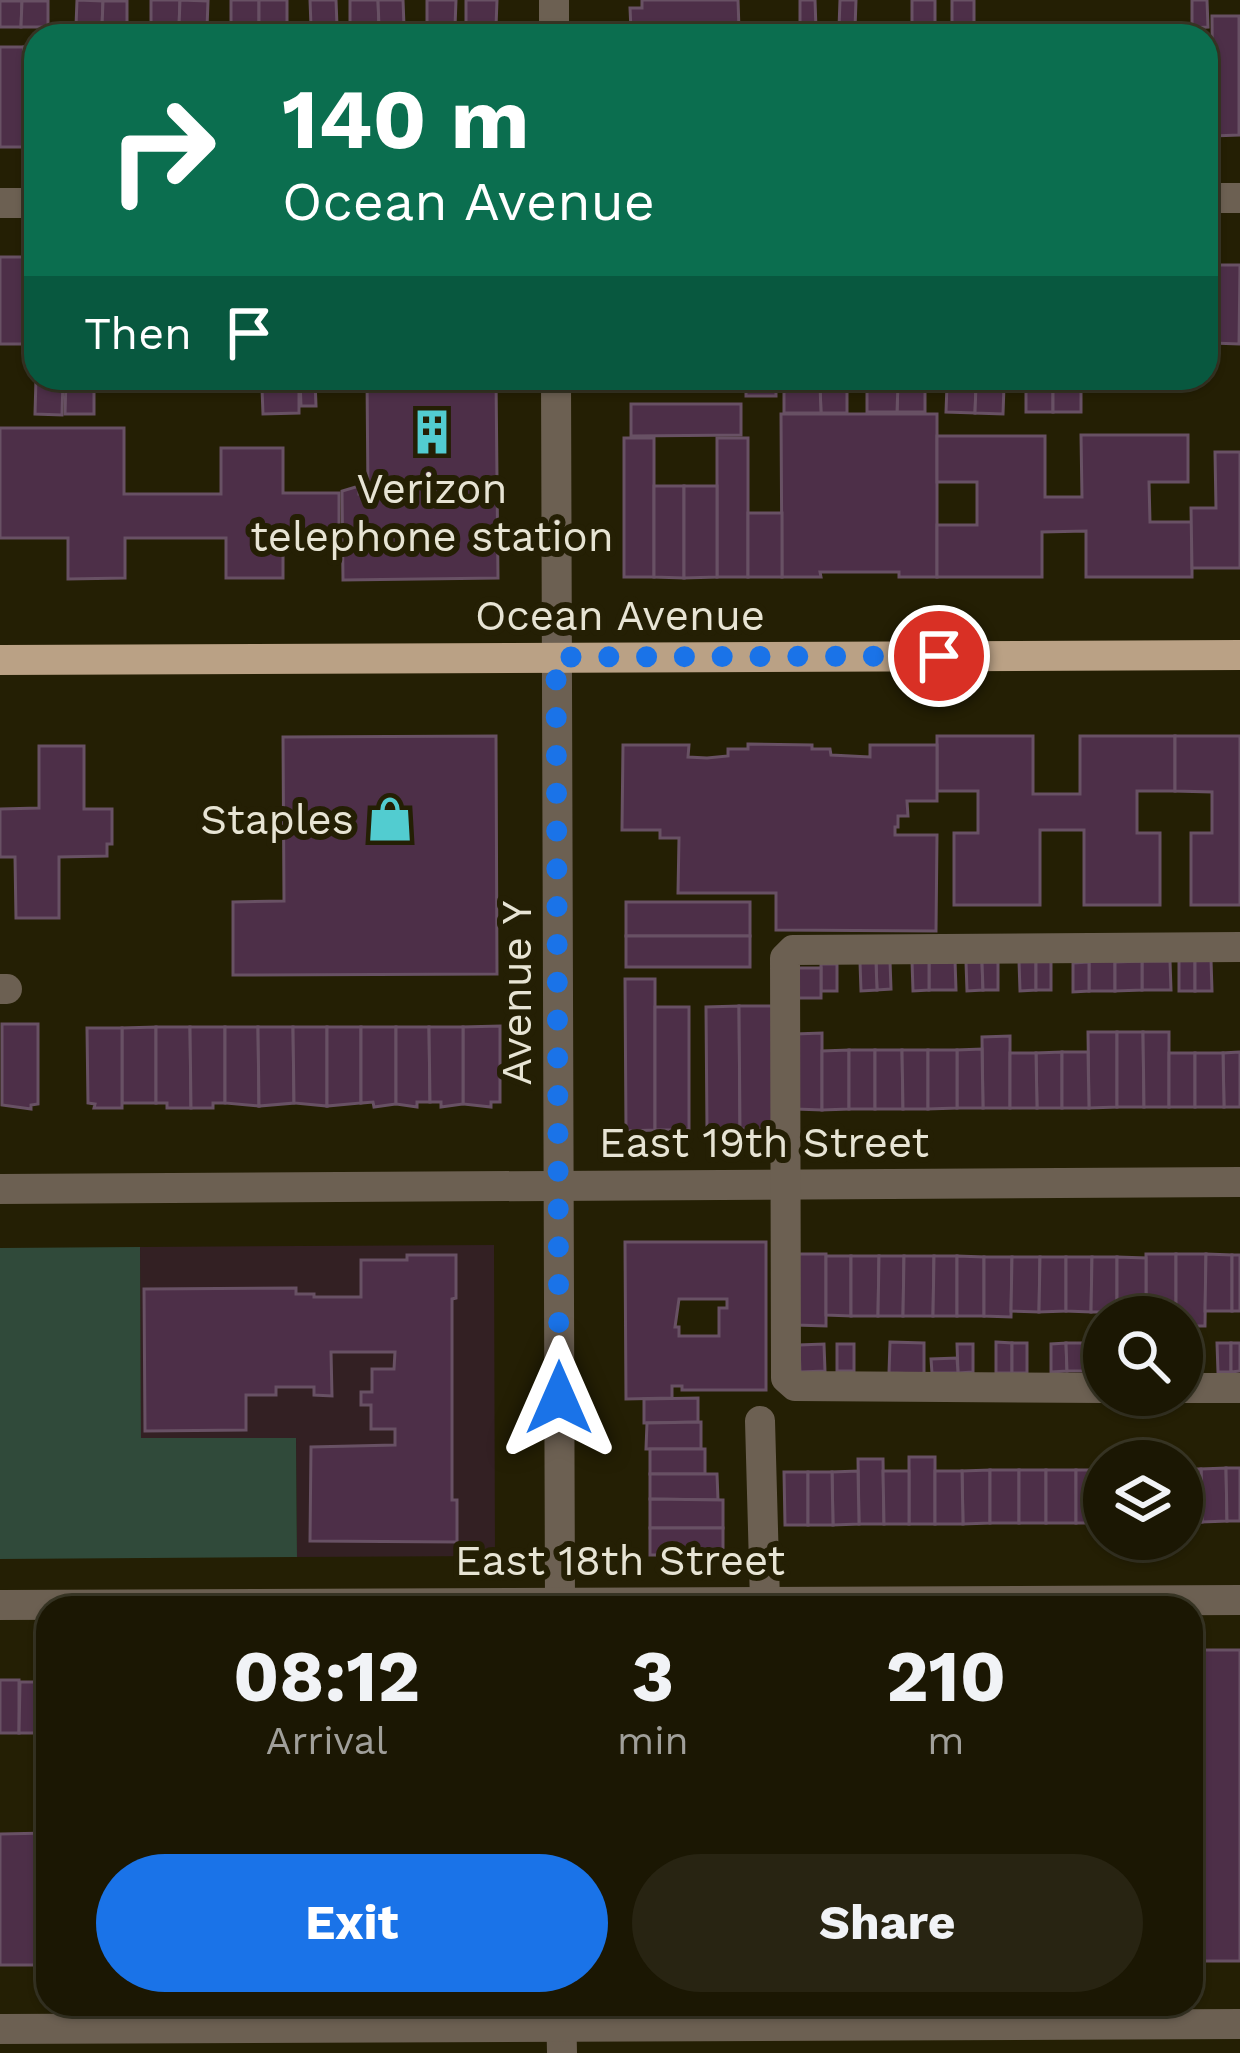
<!DOCTYPE html>
<style>
:root{--surface:#1b1703;--page:#282412;--text:#f1f3f6;--muted:#a09f9a;--line:#393625;--accent:#1a73e8}
body{margin:0;font-family:"Work Sans",sans-serif;background:var(--page);color:var(--text);height:100vh;display:flex;flex-direction:column;font-size:45px;white-space:nowrap}
*{box-sizing:border-box;margin:0}
p{font-size:39px;color:var(--muted)}
.icon{flex:none;width:66px;height:66px;fill:none;stroke:currentColor;stroke-width:2;stroke-linecap:round;stroke-linejoin:round}
.map{position:relative;flex:1;overflow:hidden}
.details{position:absolute;left:36px;top:1596px;width:1167px;height:420px;display:flex;flex-direction:column;background:var(--surface);border-radius:36px;box-shadow:0 3px 9px #0004,0 0 0 3px var(--line)}
.details>*{flex:none}
.hud{position:absolute;left:24px;top:24px;width:1194px;height:366px;border-radius:36px;box-shadow:0 3px 9px #0004,0 0 0 3px var(--line);background:#0b6e4f;color:#fff;overflow:hidden}
.tools{position:absolute;left:1083px;top:1296px;display:grid;gap:24px}
.tools a{display:grid;place-items:center;width:120px;height:120px;border-radius:50%;background:var(--surface);box-shadow:0 3px 9px #0004,0 0 0 3px var(--line);font-size:60px}
.pin{position:absolute;display:grid;place-items:center;width:102px;height:102px;color:#fff;margin:-51px;border:6px solid #fff;border-radius:50%;box-shadow:0 3px 12px #0007}
.me{position:absolute;width:132px;margin:-66px;rotate:0deg;stroke-linejoin:round;filter:drop-shadow(0 0 9px #0008)}
.turn{display:flex;align-items:center;gap:42px;height:252px;padding:0 60px;font-size:54px}
.turn .icon{width:156px;height:156px;stroke-width:2.5}
.turn b{display:block;font-size:84px;line-height:102px}
.then{display:flex;align-items:center;height:114px;padding:0 60px;background:#0003;gap:24px;font-size:45px}
.eta{display:flex;justify-content:space-evenly;align-items:center;height:204px;text-align:center}
.eta b{font-size:72px;font-weight:700;line-height:84px}
.cta{display:flex;gap:24px;margin-top:auto;padding:24px 60px}
.cta a{flex:1;height:138px;border-radius:72px;background:var(--accent);color:#fff;font-size:48px;font-weight:700;line-height:138px;text-align:center}
.cta a+a{background:var(--page);color:var(--text)}
.map>svg:first-child{display:block}
.education{fill:#332023}
.green{fill:#304a3a}
.building{fill:#4d2f48;stroke:#685164;stroke-width:3;fill-rule:evenodd}
.lines{fill:none;stroke-linecap:round;stroke-linejoin:round}
.minor{stroke:#6c6052;stroke-width:30}
.major{stroke:#baa185;stroke-width:30}
.route{stroke:#1a73e8;stroke-width:21;stroke-dasharray:0 37.8}
.labels{text-anchor:middle;stroke-width:12;stroke-linejoin:round;paint-order:stroke}
.poi-label{font-size:42px;fill:#e7e4d4;stroke:#241f04}
.street-label{font-size:42px;fill:#e7e4d4;stroke:#241f04}
</style>
<div class="map">
<svg width="1240" height="2053" viewBox="0 0 1240 2053">
<rect width="100%" height="100%" fill="#241f04"/>
<polygon class="education" points="494,1245 495,1556 297,1557 296,1438 141,1439 140,1247"/>
<polygon class="green" points="140,1247 141,1438 296,1438 297,1557 0,1559 0,1248"/>
<g class="building">
<polygon points="77,0 103,1 102,27 76,26"/>
<polygon points="151,0 180,0 179,27 151,27"/>
<polygon points="180,0 208,1 207,28 179,27"/>
<rect x="231" y="0" width="28" height="25"/>
<rect x="259" y="0" width="28" height="25"/>
<polygon points="310,0 336,0 337,26 311,26"/>
<polygon points="350,0 378,0 379,27 350,28"/>
<polygon points="378,0 403,0 404,26 379,27"/>
<polygon points="427,0 456,0 455,27 427,27"/>
<polygon points="466,0 497,0 496,27 466,27"/>
<polygon points="642,0 738,0 739,29 631,30 630,8 642,8"/>
<polygon points="800,0 815,0 816,29 800,29"/>
<polygon points="840,0 856,0 855,29 839,28"/>
<polygon points="912,0 935,0 935,29 912,30"/>
<rect x="952" y="0" width="22" height="32"/>
<polygon points="1192,0 1207,0 1208,27 1192,28"/>
<polygon points="0,1 22,1 21,27 0,27"/>
<polygon points="22,1 48,1 48,27 21,27"/>
<polygon points="103,1 127,1 127,28 102,27"/>
<polygon points="1212,16 1239,16 1239,135 1213,136"/>
<rect x="0" y="47" width="24" height="100"/>
<rect x="24" y="47" width="12" height="100"/>
<rect x="0" y="257" width="27" height="87"/>
<rect x="27" y="257" width="9" height="87"/>
<polygon points="1214,265 1240,265 1239,344 1213,343"/>
<polygon points="367,378 496,378 498,578 343,580 342,491 359,486 359,494 368,494"/>
<polygon points="631,378 740,378 740,391 631,390"/>
<rect x="746" y="378" width="30" height="18"/>
<polygon points="36,379 63,380 62,415 35,414"/>
<polygon points="300,379 315,379 316,406 301,406"/>
<polygon points="66,380 94,380 94,414 65,414"/>
<polygon points="898,381 925,381 925,412 897,412"/>
<rect x="1026" y="382" width="27" height="30"/>
<rect x="1053" y="382" width="28" height="30"/>
<polygon points="847,384 847,413 821,413 820,385"/>
<polygon points="898,384 897,412 867,412 867,385"/>
<polygon points="784,385 820,385 821,413 784,413"/>
<polygon points="947,385 976,386 975,413 946,412"/>
<polygon points="976,386 1004,386 1003,414 975,413"/>
<polygon points="262,388 299,388 299,413 263,414"/>
<polygon points="631,404 741,404 741,435 631,436"/>
<polygon points="781,414 937,414 937,577 899,577 899,572 820,572 821,577 782,577"/>
<polygon points="0,428 124,428 124,494 221,494 221,448 283,448 283,493 339,493 339,537 283,537 283,578 226,578 226,538 125,538 125,578 68,579 68,538 0,538"/>
<polygon points="1081,435 1188,435 1188,482 1149,482 1150,522 1192,522 1192,577 1086,577 1086,531 1042,532 1042,577 937,577 937,525 977,525 977,482 937,482 937,436 1045,436 1045,497 1082,497"/>
<rect x="624" y="438" width="30" height="139"/>
<rect x="717" y="438" width="31" height="139"/>
<polygon points="1215,452 1240,452 1240,568 1192,568 1191,508 1216,508"/>
<polygon points="654,486 684,486 684,578 654,577"/>
<polygon points="684,486 717,486 717,577 684,578"/>
<rect x="748" y="513" width="34" height="64"/>
<polygon points="496,736 497,974 233,975 233,902 284,901 283,737"/>
<polygon points="937,736 1033,736 1033,794 1080,794 1080,736 1175,736 1175,791 1137,791 1137,833 1160,833 1160,905 1084,905 1084,830 1040,830 1040,905 954,905 954,833 978,833 978,791 937,791"/>
<polygon points="1175,736 1240,736 1240,905 1191,905 1191,833 1212,833 1212,792 1175,791"/>
<polygon points="748,744 812,745 812,749 830,749 831,755 870,757 870,745 937,745 937,801 907,801 908,816 898,816 898,827 895,827 895,835 937,835 936,931 776,930 776,893 678,893 679,838 660,838 660,830 622,830 623,745 689,745 688,757 707,758 728,756 728,749 748,749"/>
<polygon points="39,746 84,746 84,809 112,809 112,844 107,844 107,856 59,857 59,918 16,918 15,857 0,857 0,809 39,808"/>
<rect x="626" y="902" width="124" height="34"/>
<rect x="626" y="936" width="124" height="31"/>
<polygon points="1115,959 1115,991 1089,991 1089,960"/>
<polygon points="955,960 956,990 929,990 929,961"/>
<rect x="1179" y="960" width="16" height="31"/>
<polygon points="1195,960 1211,960 1212,991 1195,991"/>
<polygon points="890,961 891,989 877,990 876,962"/>
<polygon points="912,961 929,961 929,990 913,991"/>
<polygon points="1019,961 1036,961 1036,990 1020,991"/>
<rect x="1036" y="961" width="15" height="29"/>
<polygon points="1142,961 1170,961 1171,990 1142,990"/>
<polygon points="1142,961 1142,990 1115,991 1115,962"/>
<polygon points="860,962 876,962 877,990 861,991"/>
<polygon points="966,962 982,962 983,990 967,991"/>
<polygon points="982,962 998,962 998,990 983,990"/>
<polygon points="1089,962 1089,991 1073,992 1073,963"/>
<rect x="821" y="964" width="16" height="27"/>
<rect x="794" y="968" width="27" height="30"/>
<polygon points="625,979 655,979 655,1130 626,1131"/>
<polygon points="739,1006 740,1129 707,1130 706,1007"/>
<polygon points="739,1006 773,1006 774,1129 740,1129"/>
<rect x="655" y="1007" width="34" height="123"/>
<polygon points="2,1024 38,1024 38,1104 31,1105 31,1109 2,1105"/>
<polygon points="500,1026 500,1102 491,1102 491,1107 463,1104 463,1027"/>
<polygon points="156,1027 156,1103 122,1103 122,1028"/>
<polygon points="156,1027 190,1027 191,1108 167,1108 167,1103 156,1103"/>
<polygon points="190,1027 225,1027 225,1103 213,1103 213,1108 191,1108"/>
<polygon points="225,1027 258,1027 259,1106 225,1103"/>
<polygon points="258,1027 293,1027 294,1103 259,1106"/>
<polygon points="293,1027 327,1027 327,1106 294,1103"/>
<polygon points="327,1027 361,1027 361,1103 327,1106"/>
<polygon points="361,1027 396,1027 396,1104 374,1107 373,1102 361,1103"/>
<polygon points="396,1027 429,1027 430,1102 417,1102 417,1107 396,1104"/>
<polygon points="429,1027 463,1027 463,1104 441,1107 441,1102 430,1102"/>
<polygon points="87,1028 122,1028 122,1108 94,1108 95,1104 88,1103"/>
<polygon points="1088,1032 1117,1032 1117,1107 1089,1108"/>
<polygon points="1117,1032 1143,1032 1144,1107 1117,1107"/>
<polygon points="1143,1032 1169,1032 1169,1107 1144,1107"/>
<polygon points="822,1033 822,1110 796,1109 795,1034"/>
<polygon points="1010,1036 1010,1108 983,1108 982,1037"/>
<polygon points="982,1049 983,1108 957,1108 957,1050"/>
<polygon points="849,1050 849,1109 822,1110 822,1051"/>
<rect x="849" y="1050" width="26" height="59"/>
<polygon points="875,1050 902,1050 903,1109 875,1109"/>
<polygon points="902,1050 928,1050 928,1109 903,1109"/>
<polygon points="928,1050 957,1050 957,1108 928,1109"/>
<polygon points="1062,1052 1062,1108 1037,1108 1036,1053"/>
<polygon points="1062,1052 1088,1052 1089,1108 1062,1108"/>
<polygon points="1240,1052 1240,1107 1224,1107 1223,1053"/>
<polygon points="1010,1053 1036,1053 1037,1108 1010,1108"/>
<rect x="1169" y="1053" width="26" height="54"/>
<polygon points="1195,1053 1223,1053 1224,1107 1195,1107"/>
<path d="M625 1242H766V1390H682V1386H672V1398L626 1399ZM679 1299H727V1308H719V1336H679V1327H675Z"/>
<polygon points="796,1254 826,1254 826,1326 796,1325"/>
<rect x="1146" y="1254" width="30" height="63"/>
<polygon points="1176,1254 1206,1254 1205,1326 1182,1326 1182,1317 1176,1317"/>
<polygon points="1206,1254 1232,1255 1232,1311 1205,1311"/>
<polygon points="407,1255 456,1255 456,1298 452,1299 452,1500 457,1500 457,1542 310,1541 311,1447 395,1445 395,1429 371,1429 371,1405 361,1405 361,1392 372,1392 372,1369 394,1369 395,1352 331,1352 332,1396 314,1395 314,1387 276,1387 276,1395 246,1395 246,1430 145,1431 144,1289 296,1288 296,1294 314,1294 314,1297 361,1297 361,1260 407,1260"/>
<rect x="1232" y="1255" width="8" height="56"/>
<polygon points="826,1256 851,1256 851,1316 826,1315"/>
<polygon points="851,1256 879,1256 878,1316 851,1316"/>
<polygon points="879,1256 904,1256 903,1316 878,1316"/>
<polygon points="904,1256 934,1256 933,1316 903,1316"/>
<polygon points="934,1256 957,1256 957,1316 933,1316"/>
<polygon points="957,1256 984,1257 984,1316 957,1316"/>
<polygon points="984,1257 1012,1257 1011,1317 984,1316"/>
<polygon points="1012,1257 1040,1257 1039,1312 1011,1311"/>
<polygon points="1040,1257 1066,1257 1066,1311 1039,1312"/>
<polygon points="1066,1257 1092,1257 1091,1312 1066,1311"/>
<polygon points="1092,1257 1117,1257 1117,1312 1091,1312"/>
<polygon points="1117,1257 1146,1258 1146,1312 1117,1312"/>
<polygon points="890,1342 924,1343 924,1374 889,1373"/>
<polygon points="996,1342 1012,1343 1012,1373 996,1373"/>
<polygon points="1182,1342 1200,1342 1201,1372 1182,1372"/>
<rect x="1012" y="1343" width="15" height="30"/>
<polygon points="1066,1343 1067,1371 1051,1372 1051,1344"/>
<polygon points="1066,1343 1085,1343 1085,1371 1067,1371"/>
<polygon points="1217,1343 1231,1343 1231,1372 1218,1372"/>
<polygon points="1231,1343 1240,1343 1240,1371 1231,1372"/>
<polygon points="824,1344 825,1371 800,1372 799,1345"/>
<rect x="837" y="1344" width="17" height="27"/>
<polygon points="957,1344 973,1344 973,1372 958,1373"/>
<polygon points="957,1358 958,1373 932,1373 931,1359"/>
<polygon points="698,1398 698,1422 644,1423 644,1399"/>
<polygon points="701,1422 701,1449 646,1449 647,1423"/>
<rect x="650" y="1449" width="55" height="25"/>
<rect x="909" y="1457" width="26" height="67"/>
<polygon points="858,1459 883,1459 884,1524 859,1524"/>
<polygon points="1226,1468 1227,1521 1202,1522 1201,1469"/>
<polygon points="1226,1468 1240,1468 1240,1521 1227,1521"/>
<polygon points="1182,1469 1201,1469 1202,1522 1182,1522"/>
<polygon points="990,1470 990,1523 963,1524 962,1471"/>
<rect x="990" y="1470" width="29" height="53"/>
<rect x="1019" y="1470" width="27" height="53"/>
<rect x="1046" y="1470" width="30" height="53"/>
<rect x="1076" y="1470" width="24" height="53"/>
<polygon points="858,1471 859,1524 833,1525 832,1472"/>
<polygon points="883,1471 909,1471 909,1524 884,1524"/>
<polygon points="935,1471 962,1471 963,1524 935,1524"/>
<polygon points="784,1472 808,1472 808,1525 785,1525"/>
<polygon points="808,1472 832,1472 833,1525 808,1525"/>
<polygon points="650,1474 717,1474 718,1500 650,1499"/>
<polygon points="650,1499 723,1500 723,1528 650,1528"/>
<polygon points="650,1528 723,1528 723,1549 706,1549 707,1555 650,1555"/>
<rect x="1191" y="1650" width="49" height="311"/>
<rect x="0" y="1680" width="19" height="53"/>
<polygon points="20,1682 45,1682 45,1733 19,1733"/>
<polygon points="48,1833 48,1965 0,1965 0,1834"/>
</g>
<g class="lines">
<g class="minor">
<polyline points="554,0 554,36"/>
<polyline points="1206,198 1240,198"/>
<polyline points="0,203 36,203"/>
<polyline points="556,378 560,1608"/>
<polyline points="0,989 7,989"/>
<polyline points="0,1189 1240,1182"/>
<polyline points="1104,1388 795,1386 786,1378 785,958 793,950 1240,947"/>
<polyline points="1182,1388 1240,1388"/>
<polyline points="760,1421 765,1601"/>
<polyline points="0,1605 1240,1600"/>
<polyline points="561,2004 562,2053"/>
<polyline points="0,2029 1240,2024"/>
</g>
<polyline class="major" points="0,660 1240,655"/>
</g>
<g class="lines">
<polyline class="route" points="559,1398 556,657 939,656"/>
</g>
<defs>
<g id="building-bare" transform="scale(3.6)"><path d="M-4-6H4V6H1V3H-1V6H-4ZM-2.5-4.3h1.7v1.8h-1.7ZM.8-4.3h1.7v1.8H.8ZM-2.5-1h1.7V.8h-1.7ZM.8-1h1.7V.8H.8Z" fill="#52ccd0" stroke="#241f04" stroke-width="2.5" paint-order="stroke"/></g>
<g id="shop-bare" transform="scale(3.6)"><path d="M-5-2.5h2.3a2.7 3.5 0 0 1 5.4 0H5L5.5 6h-11ZM-1.5-2.5h3a1.5 2.3 0 0 0-3 0Z" fill="#52ccd0" stroke="#241f04" stroke-width="2.5" paint-order="stroke"/></g>
</defs>
<g fill-rule="evenodd">
<use href="#building-bare" x="432" y="432"/>
<use href="#shop-bare" x="390" y="819"/>
</g>
<g class="labels">
<g class="poi-label">
<text x="432" y="503">Verizon<tspan x="432" dy="48">telephone station</tspan></text>
<text x="354" y="834" text-anchor="end">Staples</text>
</g>
<g class="street-label">
<text x="620" y="630">Ocean Avenue</text>
<text transform="translate(516 993) rotate(-90)" y="15">Avenue Y</text>
<text x="764" y="1157">East 19th Street</text>
<text x="620" y="1575">East 18th Street</text>
</g>
</g>
</svg>
<div class="tools">
<a><svg class="icon" aria-label="search" viewBox="0 0 24 24"><circle cx="10" cy="10" r="6"/><path d="M15 15l6 6"/></svg></a>
<a><svg class="icon" aria-label="layers" viewBox="0 0 24 24"><path d="M12 4l9 5-9 5-9-5zM3 14l9 5 9-5"/></svg></a>
</div>
<div class="pin" style="left:939px;top:656px;background:#d93025"><svg class="icon" aria-label="arrive" viewBox="0 0 24 24"><path d="M6 21V4h12l-3 4 3 4H6"/></svg></div>
<svg class="me" style="left:559px;top:1398px" viewBox="-20 -20 40 40"><path d="M0-17L14 15 0 8-14 15z" fill="#1a73e8" stroke="#fff" stroke-width="4"/></svg>
<div class="hud">
<div class="turn"><svg class="icon" aria-label="right" viewBox="0 0 24 24"><path d="M7 20v-9h11M14 6l5 5-5 5"/></svg><div><b>140 m</b>Ocean Avenue</div></div>
<div class="then">Then<svg class="icon" aria-label="arrive" viewBox="0 0 24 24"><path d="M6 21V4h12l-3 4 3 4H6"/></svg></div>
</div>
<section class="details">
<div class="eta">
<div><b>08:12</b><p>Arrival</p></div>
<div><b>3</b><p>min</p></div>
<div><b>210</b><p>m</p></div>
</div>
<div class="cta"><a>Exit</a><a>Share</a></div>
</section>
</div>
